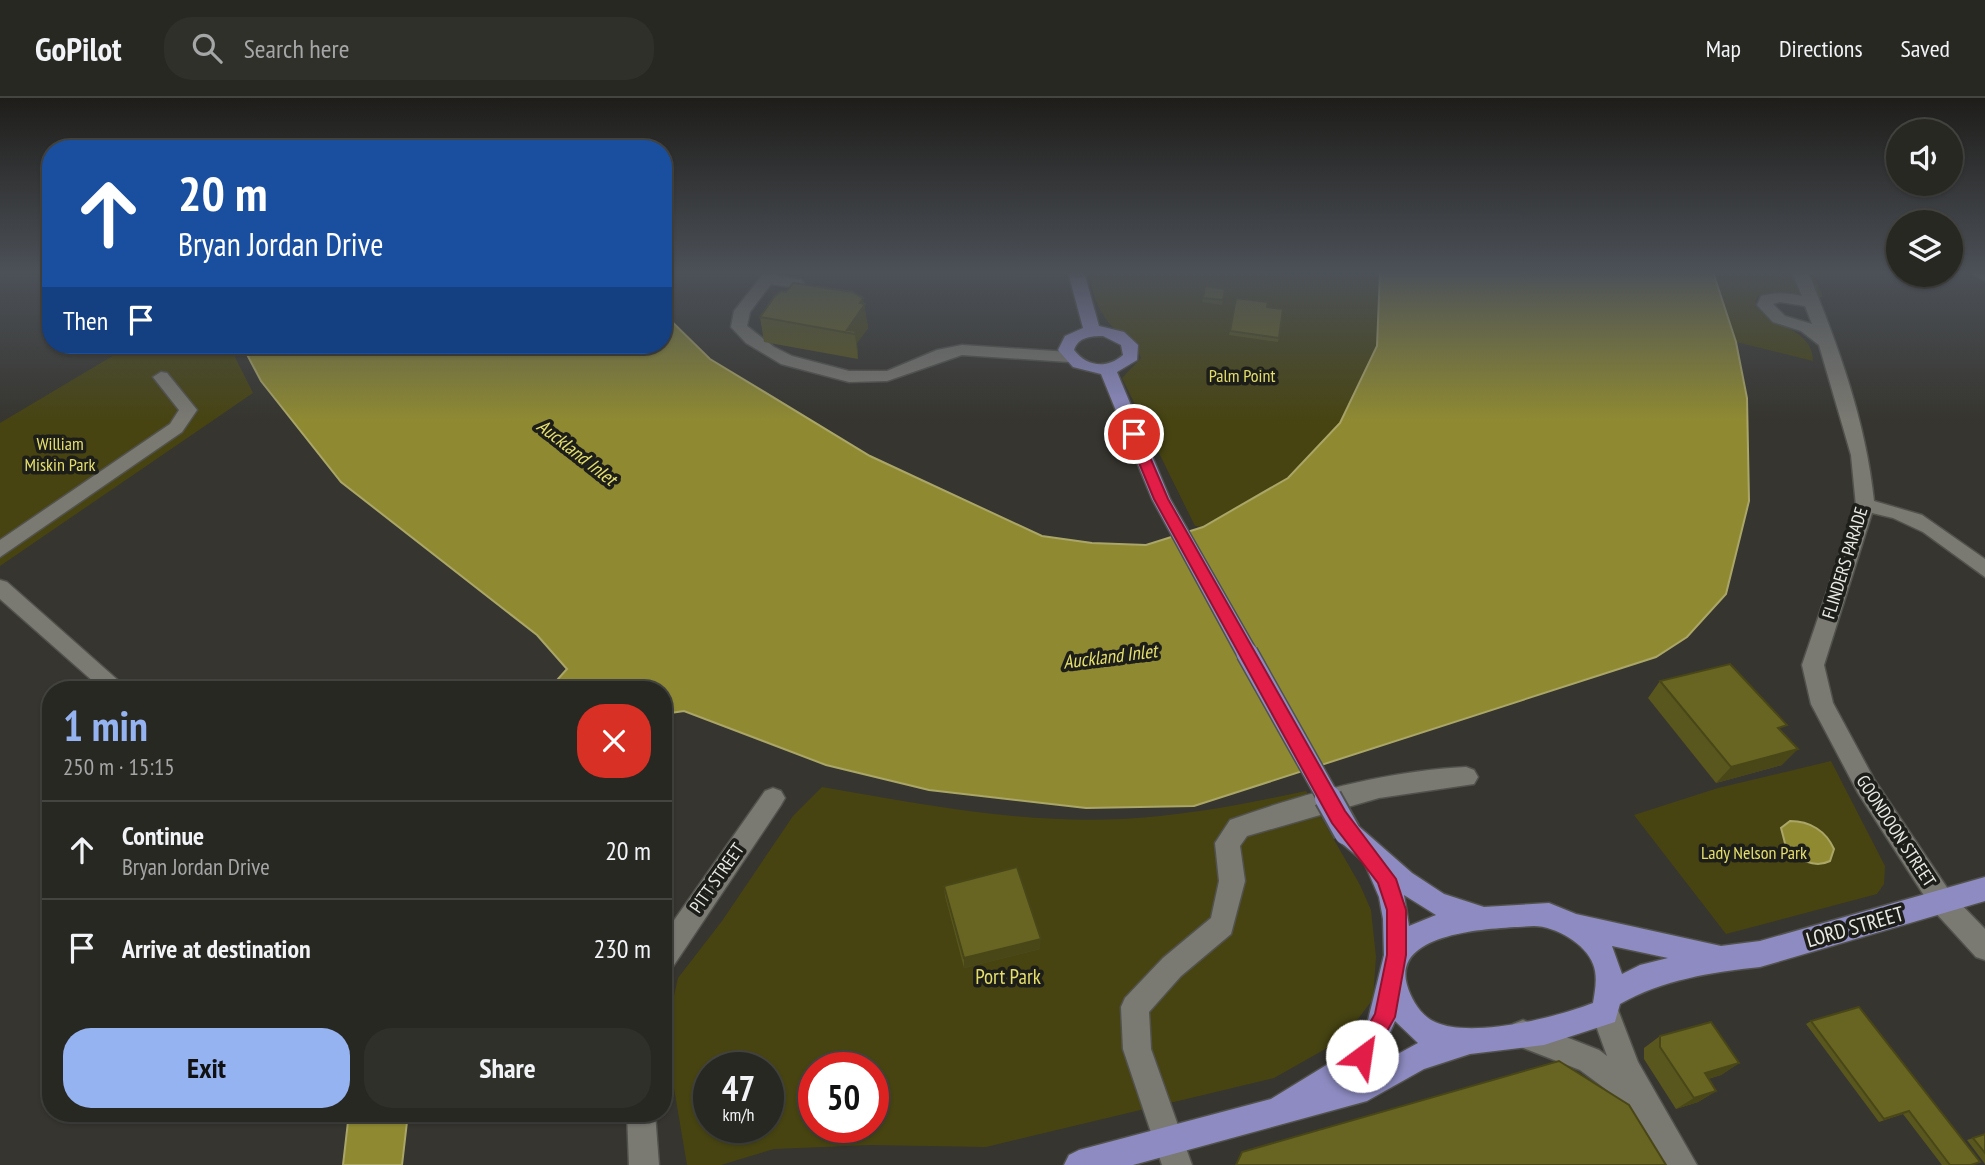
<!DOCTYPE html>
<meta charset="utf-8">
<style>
:root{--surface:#282823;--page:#30302b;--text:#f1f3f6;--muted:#a5a6a6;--line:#444441;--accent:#95b2f1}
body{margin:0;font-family:"PT Sans Narrow",sans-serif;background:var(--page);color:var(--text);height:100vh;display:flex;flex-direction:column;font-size:26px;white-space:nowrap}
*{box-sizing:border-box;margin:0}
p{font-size:23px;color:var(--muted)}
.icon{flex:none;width:38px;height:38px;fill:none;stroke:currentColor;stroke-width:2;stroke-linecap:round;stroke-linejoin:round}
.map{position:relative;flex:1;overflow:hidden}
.sheet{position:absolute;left:42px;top:583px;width:630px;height:441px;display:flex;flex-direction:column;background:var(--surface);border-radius:28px;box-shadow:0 2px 5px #0004,0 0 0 2px var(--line)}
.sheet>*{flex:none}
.guide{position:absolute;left:42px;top:42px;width:630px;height:214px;border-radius:28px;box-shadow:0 2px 5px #0004,0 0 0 2px var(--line);background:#1a4fa0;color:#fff;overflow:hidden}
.fabs{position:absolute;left:1886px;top:21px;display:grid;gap:14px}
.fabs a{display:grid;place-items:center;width:77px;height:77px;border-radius:50%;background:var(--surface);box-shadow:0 2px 5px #0004,0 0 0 2px var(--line);font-size:35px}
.speed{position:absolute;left:693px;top:954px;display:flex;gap:14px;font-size:35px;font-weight:700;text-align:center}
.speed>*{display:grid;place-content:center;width:91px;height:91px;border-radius:50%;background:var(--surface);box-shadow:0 2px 5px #0004,0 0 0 2px var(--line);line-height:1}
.speed small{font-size:18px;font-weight:400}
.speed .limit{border:10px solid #d22;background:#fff;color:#111}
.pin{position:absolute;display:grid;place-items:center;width:60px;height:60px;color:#fff;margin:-30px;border:4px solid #fff;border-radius:50%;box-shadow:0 2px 7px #0007}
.me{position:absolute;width:77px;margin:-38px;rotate:31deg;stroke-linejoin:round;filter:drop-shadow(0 0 5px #0008)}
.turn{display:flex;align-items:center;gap:24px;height:147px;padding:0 21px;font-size:32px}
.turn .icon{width:91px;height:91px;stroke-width:2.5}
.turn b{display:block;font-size:49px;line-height:60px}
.then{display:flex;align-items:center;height:66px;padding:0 21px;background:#0003;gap:14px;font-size:26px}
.round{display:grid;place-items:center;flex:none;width:74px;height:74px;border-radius:28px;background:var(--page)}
.summary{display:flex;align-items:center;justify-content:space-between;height:119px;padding:0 21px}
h1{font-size:42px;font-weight:600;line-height:52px;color:var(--accent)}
.cta{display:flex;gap:14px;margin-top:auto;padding:14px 21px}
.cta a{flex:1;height:80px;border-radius:28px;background:var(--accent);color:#111;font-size:28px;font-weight:600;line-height:80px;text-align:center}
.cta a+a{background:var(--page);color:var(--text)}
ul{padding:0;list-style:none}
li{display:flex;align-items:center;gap:21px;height:98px;padding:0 21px;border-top:2px solid var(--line)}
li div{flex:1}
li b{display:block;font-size:26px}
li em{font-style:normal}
header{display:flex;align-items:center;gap:42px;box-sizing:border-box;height:98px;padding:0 35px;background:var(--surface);border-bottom:2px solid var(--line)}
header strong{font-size:33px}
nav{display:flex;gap:38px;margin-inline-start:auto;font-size:24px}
.search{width:490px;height:63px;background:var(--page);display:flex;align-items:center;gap:18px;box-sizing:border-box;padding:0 24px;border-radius:28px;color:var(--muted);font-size:26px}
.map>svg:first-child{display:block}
.green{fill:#474412;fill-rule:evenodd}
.water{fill:#8f8a32;stroke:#aaa668;stroke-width:2}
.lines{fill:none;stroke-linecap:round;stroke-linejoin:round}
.minor-casing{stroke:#52524d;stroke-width:3}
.major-casing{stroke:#52524d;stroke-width:3}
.minor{fill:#7a7972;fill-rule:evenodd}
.major{fill:#8d8bc1;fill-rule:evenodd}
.major-bridge-far1-casing{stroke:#52524d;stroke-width:24;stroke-linecap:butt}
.major-bridge-casing{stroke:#52524d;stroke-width:30;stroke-linecap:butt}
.major-bridge-far1{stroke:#8d8bc1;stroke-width:21}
.major-bridge{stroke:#8d8bc1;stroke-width:26}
.wall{fill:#59571d}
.shaded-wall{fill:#494718}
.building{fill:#686522;stroke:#494718;stroke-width:2}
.route{fill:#e11d48;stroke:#92132f;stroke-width:2}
.labels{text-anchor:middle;stroke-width:7;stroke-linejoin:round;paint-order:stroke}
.park-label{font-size:18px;fill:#e5df6a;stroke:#1d1d1a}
.street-label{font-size:18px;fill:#e9e9e5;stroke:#1d1d1a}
.water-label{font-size:19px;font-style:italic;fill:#e6e16c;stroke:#1d1d1a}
.near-street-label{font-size:21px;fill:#e9e9e5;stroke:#1d1d1a}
.near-park-label{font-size:21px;fill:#e5df6a;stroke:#1d1d1a}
</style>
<header>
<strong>GoPilot</strong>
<div class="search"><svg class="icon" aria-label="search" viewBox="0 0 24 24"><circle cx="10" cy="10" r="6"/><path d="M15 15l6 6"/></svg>Search here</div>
<nav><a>Map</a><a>Directions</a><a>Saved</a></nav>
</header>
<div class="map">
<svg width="1985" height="1067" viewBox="0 0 1985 1067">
<rect width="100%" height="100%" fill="#36352f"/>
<g class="green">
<path d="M1089 174H1380L1377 248 1340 325 1288 380 1203 429 1195 428 1122 280 1141 260C1132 236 1123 241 1109 225 1096 210 1092 192 1089 174Z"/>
<path d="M1713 174H1813L1823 199 1772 194 1759 197 1755 203C1767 229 1813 229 1813 263L1736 244Z"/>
<polygon points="131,247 229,247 253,295 0,468 0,325"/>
<polygon points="1831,663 1885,768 1884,786 1877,796 1726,836 1634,717 1718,690"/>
<path d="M822 689C921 706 1021 726 1122 721 1185 718 1245 706 1306 693L1360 787 1371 812 1376 859 1373 901 1343 941 1274 980 986 1049 871 1047 774 1051 721 1067H687L665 937 678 880 722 823 793 718ZM709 970H768V1029H709ZM814 970H873V1029H814Z"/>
</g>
<g class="water">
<polygon points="1380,174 1713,174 1736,244 1747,300 1749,403 1726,496 1687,539 1656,559 1194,708 1086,710 929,692 826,667 684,613 663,616 663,592 549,591 567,571 537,537 341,384 261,283 242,247 663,247 663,215 710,261 870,358 1042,438 1092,445 1146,447 1203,429 1288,380 1340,325 1377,248"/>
<path d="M1790 723C1810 723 1826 733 1834 751L1830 763C1814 771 1797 761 1786 749L1781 730Z"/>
<polygon points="349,1015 408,1015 402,1067 343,1067"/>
</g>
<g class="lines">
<g class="minor-casing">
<g id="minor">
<polygon points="765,174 781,174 778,178 801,182 804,185 796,190 771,186 750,214 747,228 774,249 792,258 849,273 887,273 937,252 962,247 1069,254 1077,259 1069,264 962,257 887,283 849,284 781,266 746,245 731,229 734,213"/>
<path d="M1792 174H1808C1838 247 1866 324 1874 403L1922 417 1985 461V479L1923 434 1893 420 1872 415 1824 567 1833 605 1874 681 1952 797 1985 831V862L1976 859 1934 813 1858 695 1811 606 1802 567 1856 408 1851 357 1819 247 1801 233 1773 224 1757 207 1761 198C1776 194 1787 195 1802 198ZM1780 204 1805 208 1812 226 1785 218 1773 206Z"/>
<polygon points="1969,174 1985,174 1985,183"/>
<polygon points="161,274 167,275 197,312 182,334 0,459 0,442 170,326 179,312 153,279"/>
<polygon points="0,482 7,484 129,592 103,592 0,501"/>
<path d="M1466 669 1474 672 1478 679 1474 686 1379 700 1247 738 1240 748 1245 783 1231 836 1181 878 1149 914 1151 951 1192 1067H1162L1123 951 1121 909 1125 900 1163 860 1211 820 1219 783 1215 745 1230 722C1305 695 1386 673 1466 669Z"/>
<polygon points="773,690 781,693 785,700 781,707 672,870 663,874 663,838 765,693"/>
<polygon points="1605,901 1615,904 1638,964 1697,1067 1665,1067 1631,1010 1580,972 1513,946 1509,936 1513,926 1523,922 1599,952 1607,958 1591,914 1595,904"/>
<polygon points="627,1015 655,1015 659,1067 629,1067"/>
</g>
</g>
<g class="major-casing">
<g id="major">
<path d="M1068 174H1084L1099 228 1124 234 1138 247 1137 262 1117 274 1170 401 1258 555 1255 561H1239L1152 401 1101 276 1073 269 1058 252 1065 238 1083 230ZM1103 238 1121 247 1123 257C1107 271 1087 269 1074 252 1078 239 1091 238 1103 238Z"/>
<path d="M1347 723 1356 726 1412 775 1444 796 1484 809 1549 805 1576 816 1721 848 1760 843 1985 779V803L1760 869C1712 874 1662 882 1620 906L1615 924 1544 947 1470 956 1424 971 1367 1003 1133 1067H1064L1069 1057 1079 1052 1271 1001 1333 963 1361 937 1368 922 1384 857 1383 821 1379 799 1364 764 1338 742 1335 734 1338 726ZM1404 797 1436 817 1409 828ZM1534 828C1555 828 1586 846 1593 866 1598 878 1595 893 1593 905 1557 919 1472 941 1435 924 1421 918 1411 901 1407 887 1391 831 1500 830 1534 828ZM1612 848 1668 860 1640 867 1622 876ZM1395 923 1418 945 1361 976 1381 956Z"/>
</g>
</g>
<use href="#minor" class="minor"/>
<use href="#major" class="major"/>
<g class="major-bridge-far1-casing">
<polyline id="major-bridge-far1" points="1247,555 1329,701"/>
</g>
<g class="major-bridge-casing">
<polyline id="major-bridge" points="1328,700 1347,734"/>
</g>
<use href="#major-bridge-far1" class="major-bridge-far1"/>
<use href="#major-bridge" class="major-bridge"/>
</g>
<g class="wall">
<polygon points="1911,177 1951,177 1949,184 1933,187 1924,181"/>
<polygon points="1205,188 1225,191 1222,207 1202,204"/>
<polygon points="786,194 864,206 868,230 857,245 858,261 764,244 760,219"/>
<polygon points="1236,200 1267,209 1279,240 1278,244 1229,237"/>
<polygon points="1660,583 1781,633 1782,667 1716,685 1648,600"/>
<polygon points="944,788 1040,851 964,870 945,798"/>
<polygon points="1811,923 1972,1067 1942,1067 1903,1016 1879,1024 1806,926"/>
<polygon points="1660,938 1739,965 1721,977 1708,981 1716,993 1698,1004 1676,1011 1644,961 1644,950"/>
<polygon points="1985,1036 1985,1066 1967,1042"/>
</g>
<g class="shaded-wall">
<polygon points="0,174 10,174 0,179"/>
<polygon points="1951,174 1956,174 1949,184 1933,187 1941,177 1951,177"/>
<polygon points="863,200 868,230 857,245 858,261 855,236 847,232"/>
<polygon points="1798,651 1782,667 1716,685 1731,669"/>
<polygon points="1041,841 1040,851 964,870 964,860"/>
<polygon points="1739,965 1721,977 1687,987 1705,975"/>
<polygon points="1716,993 1698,1004 1676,1011 1694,1000"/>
</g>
<g class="building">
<polygon points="793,185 853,194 863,200 860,205 865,206 847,232 856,233 855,236 760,219 774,199 781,193 786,194"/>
<polygon points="1205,188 1225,191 1223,202 1203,200"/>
<polygon points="1236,200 1268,204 1267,209 1283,211 1279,240 1230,233"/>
<polygon points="1730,566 1787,627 1778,630 1798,651 1731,669 1660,583"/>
<polygon points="1017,769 1041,841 964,860 944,788"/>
<polygon points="1859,909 1980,1064 1971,1067 1950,1067 1909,1013 1884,1021 1811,923"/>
<polygon points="1711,924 1739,965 1705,975 1716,993 1694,1000 1660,949 1660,938"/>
<polygon points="1559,963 1629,1007 1666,1067 1236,1067 1242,1054"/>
<polygon points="1985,1036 1985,1055 1973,1040"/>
</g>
<linearGradient id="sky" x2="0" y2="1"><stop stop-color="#1e1d1a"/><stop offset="0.54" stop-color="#4c5158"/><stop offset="1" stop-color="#4c5158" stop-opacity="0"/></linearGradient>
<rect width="1985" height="323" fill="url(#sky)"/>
<polygon class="route" points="1134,332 1140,336 1168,401 1345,713 1396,781 1406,812 1406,857 1395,919 1369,965 1362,968 1354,965 1351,958 1375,916 1387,857 1387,812 1378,785 1332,725 1154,401 1127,336"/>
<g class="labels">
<g class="park-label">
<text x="1242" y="284">Palm Point</text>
<text x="60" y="352">William<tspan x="60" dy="21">Miskin Park</tspan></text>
<text x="1754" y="761">Lady Nelson Park</text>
</g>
<g class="street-label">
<text transform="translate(1845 465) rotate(-73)" y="6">FLINDERS PARADE</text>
<text transform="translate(1896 733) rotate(57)" y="6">GOONDOON STREET</text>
<text transform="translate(717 780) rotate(-55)" y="6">PITT STREET</text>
</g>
<g class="water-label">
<text transform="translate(577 354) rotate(38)" y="7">Auckland Inlet</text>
<text transform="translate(1110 558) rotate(-7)" y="7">Auckland Inlet</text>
</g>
<g class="near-street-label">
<text transform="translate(1855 829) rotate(-16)" y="7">LORD STREET</text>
</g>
<g class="near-park-label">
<text x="1008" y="886">Port Park</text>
</g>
</g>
</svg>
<div class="fabs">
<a><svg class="icon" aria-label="sound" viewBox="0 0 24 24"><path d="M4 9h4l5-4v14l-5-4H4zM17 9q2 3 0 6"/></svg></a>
<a><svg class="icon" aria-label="layers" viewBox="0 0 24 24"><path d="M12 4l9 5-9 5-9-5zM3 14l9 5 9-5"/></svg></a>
</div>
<div class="speed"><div>47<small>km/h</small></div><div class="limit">50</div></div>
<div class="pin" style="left:1134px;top:336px;background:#d93025"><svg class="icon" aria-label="arrive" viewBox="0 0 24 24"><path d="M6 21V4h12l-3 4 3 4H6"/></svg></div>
<svg class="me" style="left:1362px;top:958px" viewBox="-20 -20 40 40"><circle r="19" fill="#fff"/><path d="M0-13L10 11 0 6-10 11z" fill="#e11d48"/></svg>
<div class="guide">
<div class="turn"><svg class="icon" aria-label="ahead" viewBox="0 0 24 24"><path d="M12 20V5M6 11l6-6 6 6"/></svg><div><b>20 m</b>Bryan Jordan Drive</div></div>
<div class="then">Then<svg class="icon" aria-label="arrive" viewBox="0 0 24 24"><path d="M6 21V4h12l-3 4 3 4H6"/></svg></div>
</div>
<section class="sheet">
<div class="summary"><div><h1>1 min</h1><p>250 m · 15:15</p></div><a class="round" style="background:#d93025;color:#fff"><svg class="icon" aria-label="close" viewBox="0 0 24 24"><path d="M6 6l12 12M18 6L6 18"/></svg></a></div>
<ul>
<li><svg class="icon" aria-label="ahead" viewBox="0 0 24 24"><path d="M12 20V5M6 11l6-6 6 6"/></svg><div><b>Continue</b><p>Bryan Jordan Drive</p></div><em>20 m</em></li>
<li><svg class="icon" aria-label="arrive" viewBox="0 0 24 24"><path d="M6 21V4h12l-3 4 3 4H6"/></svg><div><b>Arrive at destination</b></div><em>230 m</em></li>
</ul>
<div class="cta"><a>Exit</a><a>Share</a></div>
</section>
</div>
